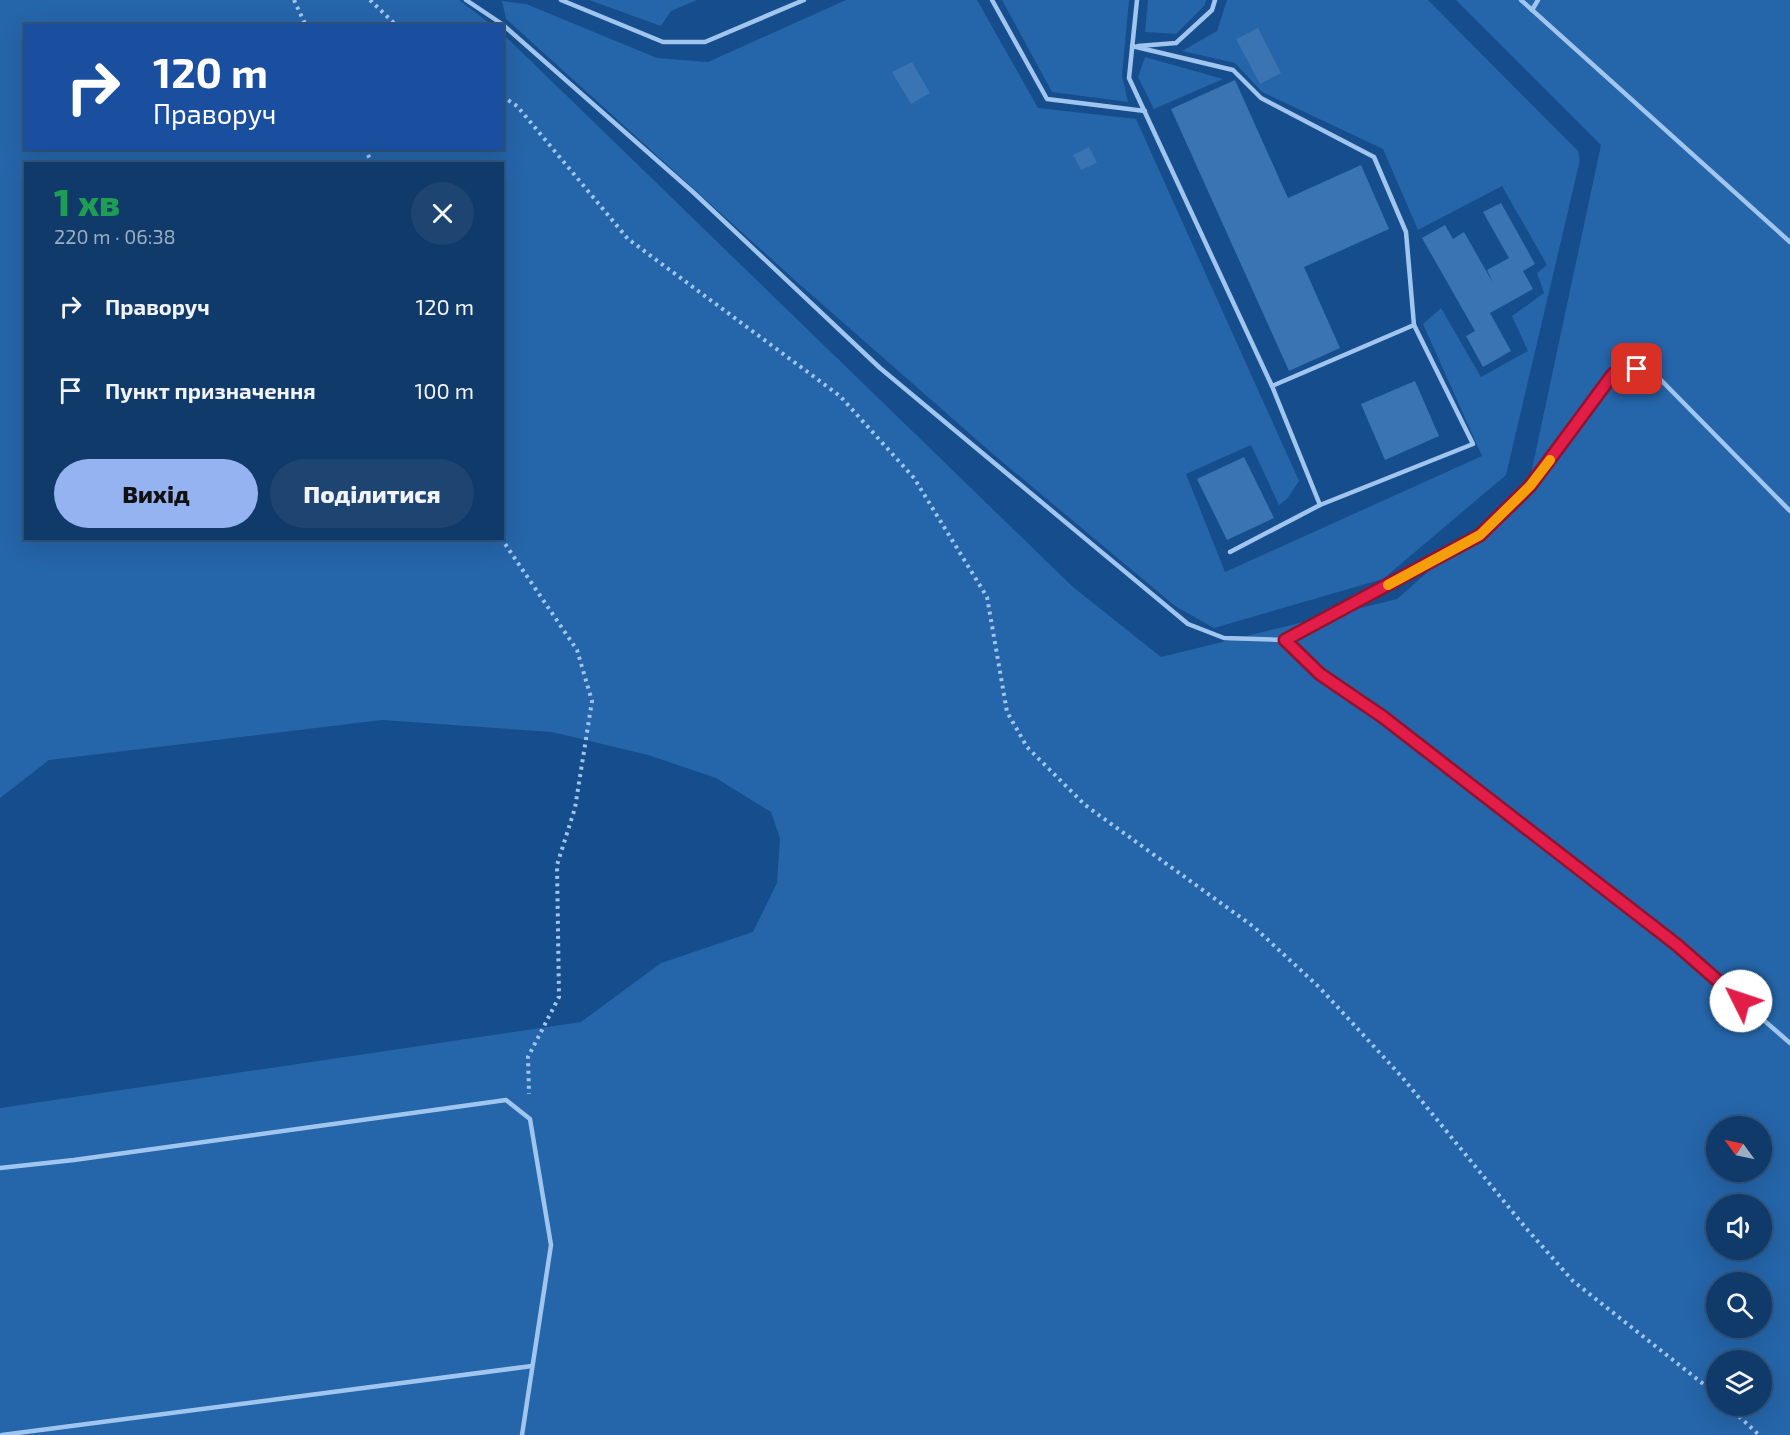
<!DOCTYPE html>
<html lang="uk">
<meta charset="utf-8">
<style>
:root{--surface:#103a69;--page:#1e4571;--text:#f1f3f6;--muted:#9cadc0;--line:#30547d;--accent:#95b2f1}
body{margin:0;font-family:"Exo 2",sans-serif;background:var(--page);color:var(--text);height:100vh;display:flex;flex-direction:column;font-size:22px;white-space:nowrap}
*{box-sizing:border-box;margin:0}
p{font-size:20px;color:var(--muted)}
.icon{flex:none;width:33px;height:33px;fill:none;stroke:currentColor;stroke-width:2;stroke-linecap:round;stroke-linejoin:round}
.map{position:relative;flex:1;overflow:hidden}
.drawer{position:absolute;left:24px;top:162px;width:480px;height:378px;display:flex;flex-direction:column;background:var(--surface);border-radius:0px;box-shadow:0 6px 24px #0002,0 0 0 2px var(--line)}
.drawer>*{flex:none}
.banner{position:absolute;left:24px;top:24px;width:480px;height:126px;border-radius:0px;box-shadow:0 6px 24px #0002,0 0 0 2px var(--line);background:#1a4fa0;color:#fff;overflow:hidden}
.needle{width:39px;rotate:303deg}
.controls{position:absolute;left:1706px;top:1116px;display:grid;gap:12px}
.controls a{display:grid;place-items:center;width:66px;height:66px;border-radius:50%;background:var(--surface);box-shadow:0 6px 24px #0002,0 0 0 2px var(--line);font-size:30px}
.pin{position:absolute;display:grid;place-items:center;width:51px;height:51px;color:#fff;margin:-26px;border-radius:12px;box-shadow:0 3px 9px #0006}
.me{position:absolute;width:66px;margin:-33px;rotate:311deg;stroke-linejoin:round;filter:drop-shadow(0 0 4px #0008)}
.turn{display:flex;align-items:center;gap:21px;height:126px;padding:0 30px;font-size:27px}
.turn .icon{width:78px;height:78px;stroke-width:2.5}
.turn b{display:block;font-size:42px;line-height:51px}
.round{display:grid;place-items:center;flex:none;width:63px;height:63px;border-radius:32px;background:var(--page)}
.overview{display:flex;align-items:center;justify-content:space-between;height:102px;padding:0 30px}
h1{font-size:36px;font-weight:800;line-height:45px;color:#1e9e55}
.action{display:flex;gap:12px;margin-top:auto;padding:12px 30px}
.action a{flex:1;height:69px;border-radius:36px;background:var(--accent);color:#111;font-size:24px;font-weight:800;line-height:69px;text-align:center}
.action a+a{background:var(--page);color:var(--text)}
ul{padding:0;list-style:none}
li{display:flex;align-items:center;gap:18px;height:84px;padding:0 30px}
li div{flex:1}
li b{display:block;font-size:22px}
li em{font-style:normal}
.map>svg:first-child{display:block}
.green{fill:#2565a9;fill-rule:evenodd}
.building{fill:#3a74b3}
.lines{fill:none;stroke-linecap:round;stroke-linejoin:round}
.path{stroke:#a0c6ef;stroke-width:4;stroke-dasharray:3 4.5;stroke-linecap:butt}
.service{stroke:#a0c6ef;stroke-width:4.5}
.route-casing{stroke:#92132f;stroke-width:15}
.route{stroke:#e11d48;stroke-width:10}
.slow{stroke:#f59e0b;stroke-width:10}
</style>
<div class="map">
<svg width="1790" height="1435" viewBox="0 0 1790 1435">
<rect width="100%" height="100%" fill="#164d8c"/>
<g class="green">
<path d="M0 0H459L492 25 26 26V148H502L503 34 1073 587 1161 657 1397 599 1529 483 1601 145 1456 0H1790V1435H0V1108L581 1022 661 963 753 932 777 883 780 838 771 812 716 778 648 755 552 732 382 720 49 760 0 798ZM26 164H502V538H26ZM1716 1126H1761V1172H1716ZM1716 1204H1761V1250H1716ZM1716 1282H1761V1328H1716ZM1716 1360H1761V1406H1716Z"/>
<polygon points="589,0 697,0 671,11 661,26"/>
<polygon points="846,0 977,0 1038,108 1136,119 1299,481 1287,499 1279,505 1251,445 1186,474 1225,572 1482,456 1423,324 1441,308 1481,377 1528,351 1512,316 1544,293 1537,273 1547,265 1502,186 1418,230 1383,149 1262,92 1235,63 1182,51 1217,31 1227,0 1428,0 1578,151 1580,160 1506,475 1383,579 1214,628 1175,606 993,454 798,283 506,19 502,1 526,4 657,58 708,62"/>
<polygon points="1002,0 1129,0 1122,76 1128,102 1052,92"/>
<polygon points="1148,0 1206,0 1205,5 1176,34 1145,32"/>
<polygon points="1145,57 1223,79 1154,109 1138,77"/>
</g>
<g class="building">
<polygon points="1258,28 1281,73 1260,84 1236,39"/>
<polygon points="912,62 930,93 911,104 892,72"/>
<polygon points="1235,80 1288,198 1361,165 1389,229 1304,267 1340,348 1289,371 1171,109"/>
<polygon points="1089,147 1097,163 1081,170 1073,155"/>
<polygon points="1501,203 1535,264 1523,271 1533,289 1490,313 1511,351 1483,367 1466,336 1475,331 1422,238 1445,225 1453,239 1464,232 1493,283 1487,270 1509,258 1483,212"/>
<polygon points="1415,381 1439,436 1385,460 1361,404"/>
<polygon points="1244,457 1274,518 1227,540 1197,479"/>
</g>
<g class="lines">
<g class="path">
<polyline points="294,0 306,26"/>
<polyline points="370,0 397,26"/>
<polyline points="502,96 517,106 628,239 840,396 914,478 987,597 1007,712 1027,747 1085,805 1254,927 1320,988 1402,1077 1525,1227 1573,1281 1716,1394"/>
<polyline points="365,148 372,164"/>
<polyline points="501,538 577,650 592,701 575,808 557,865 559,997 528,1057 529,1094"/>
<polyline points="1728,1406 1759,1435"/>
</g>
<g class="service">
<polyline points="466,0 502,24 693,192 880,368 1188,624 1224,638 1285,640"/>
<polyline points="561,0 663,42 705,42 804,0"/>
<polyline points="992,0 1047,99 1145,111"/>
<polyline points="1137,0 1129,78 1272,386 1320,505"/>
<polyline points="1521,0 1790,242"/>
<polyline points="1532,10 1538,0"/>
<polyline points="1132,46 1233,70 1261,98 1374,157 1406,232 1414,325 1473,444 1320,505 1230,552"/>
<polyline points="1138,46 1176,43 1212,10 1215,0"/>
<polyline points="1272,386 1414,325"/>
<polyline points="1790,511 1659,378 1637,369 1613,374 1530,487 1480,535 1285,640 1320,674 1383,717 1677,945 1790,1043"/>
<polyline points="0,1168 74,1160 506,1100 530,1119 551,1245 522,1435"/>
<polyline points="2,1435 532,1366"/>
</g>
</g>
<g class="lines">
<g class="route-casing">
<polyline id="route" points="1637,369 1613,374 1530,486 1480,535 1285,640 1320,674 1383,717 1677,945 1741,1001"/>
</g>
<use href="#route" class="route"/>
<polyline class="slow" points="1388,585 1480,535 1530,486 1550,460"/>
</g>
</svg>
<div class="controls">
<a><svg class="needle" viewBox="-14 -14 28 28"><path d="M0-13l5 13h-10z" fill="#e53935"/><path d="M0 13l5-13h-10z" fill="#9cadc0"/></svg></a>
<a><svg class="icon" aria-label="sound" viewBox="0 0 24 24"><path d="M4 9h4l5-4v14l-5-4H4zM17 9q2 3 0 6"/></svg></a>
<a><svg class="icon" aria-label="search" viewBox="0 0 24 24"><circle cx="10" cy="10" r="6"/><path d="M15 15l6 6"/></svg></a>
<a><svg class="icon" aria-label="layers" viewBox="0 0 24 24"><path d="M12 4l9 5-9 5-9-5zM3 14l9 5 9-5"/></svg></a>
</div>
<div class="pin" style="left:1637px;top:369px;background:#d93025"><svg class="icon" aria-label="arrive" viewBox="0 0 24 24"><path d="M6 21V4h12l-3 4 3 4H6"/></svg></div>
<svg class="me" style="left:1741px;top:1001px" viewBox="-20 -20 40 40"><circle r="19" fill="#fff"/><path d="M0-13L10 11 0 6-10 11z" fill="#e11d48"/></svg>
<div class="banner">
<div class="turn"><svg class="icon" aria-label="right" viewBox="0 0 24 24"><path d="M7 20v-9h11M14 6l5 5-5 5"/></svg><div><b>120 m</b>Праворуч</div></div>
</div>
<section class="drawer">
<div class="overview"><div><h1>1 хв</h1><p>220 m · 06:38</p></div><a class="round"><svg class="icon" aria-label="close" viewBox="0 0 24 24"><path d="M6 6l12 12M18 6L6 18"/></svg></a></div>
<ul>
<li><svg class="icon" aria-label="right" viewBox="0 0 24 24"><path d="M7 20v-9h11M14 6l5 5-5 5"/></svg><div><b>Праворуч</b></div><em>120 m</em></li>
<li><svg class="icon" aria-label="arrive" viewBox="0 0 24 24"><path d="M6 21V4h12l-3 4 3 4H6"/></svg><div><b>Пункт призначення</b></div><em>100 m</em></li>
</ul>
<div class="action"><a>Вихід</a><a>Поділитися</a></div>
</section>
</div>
